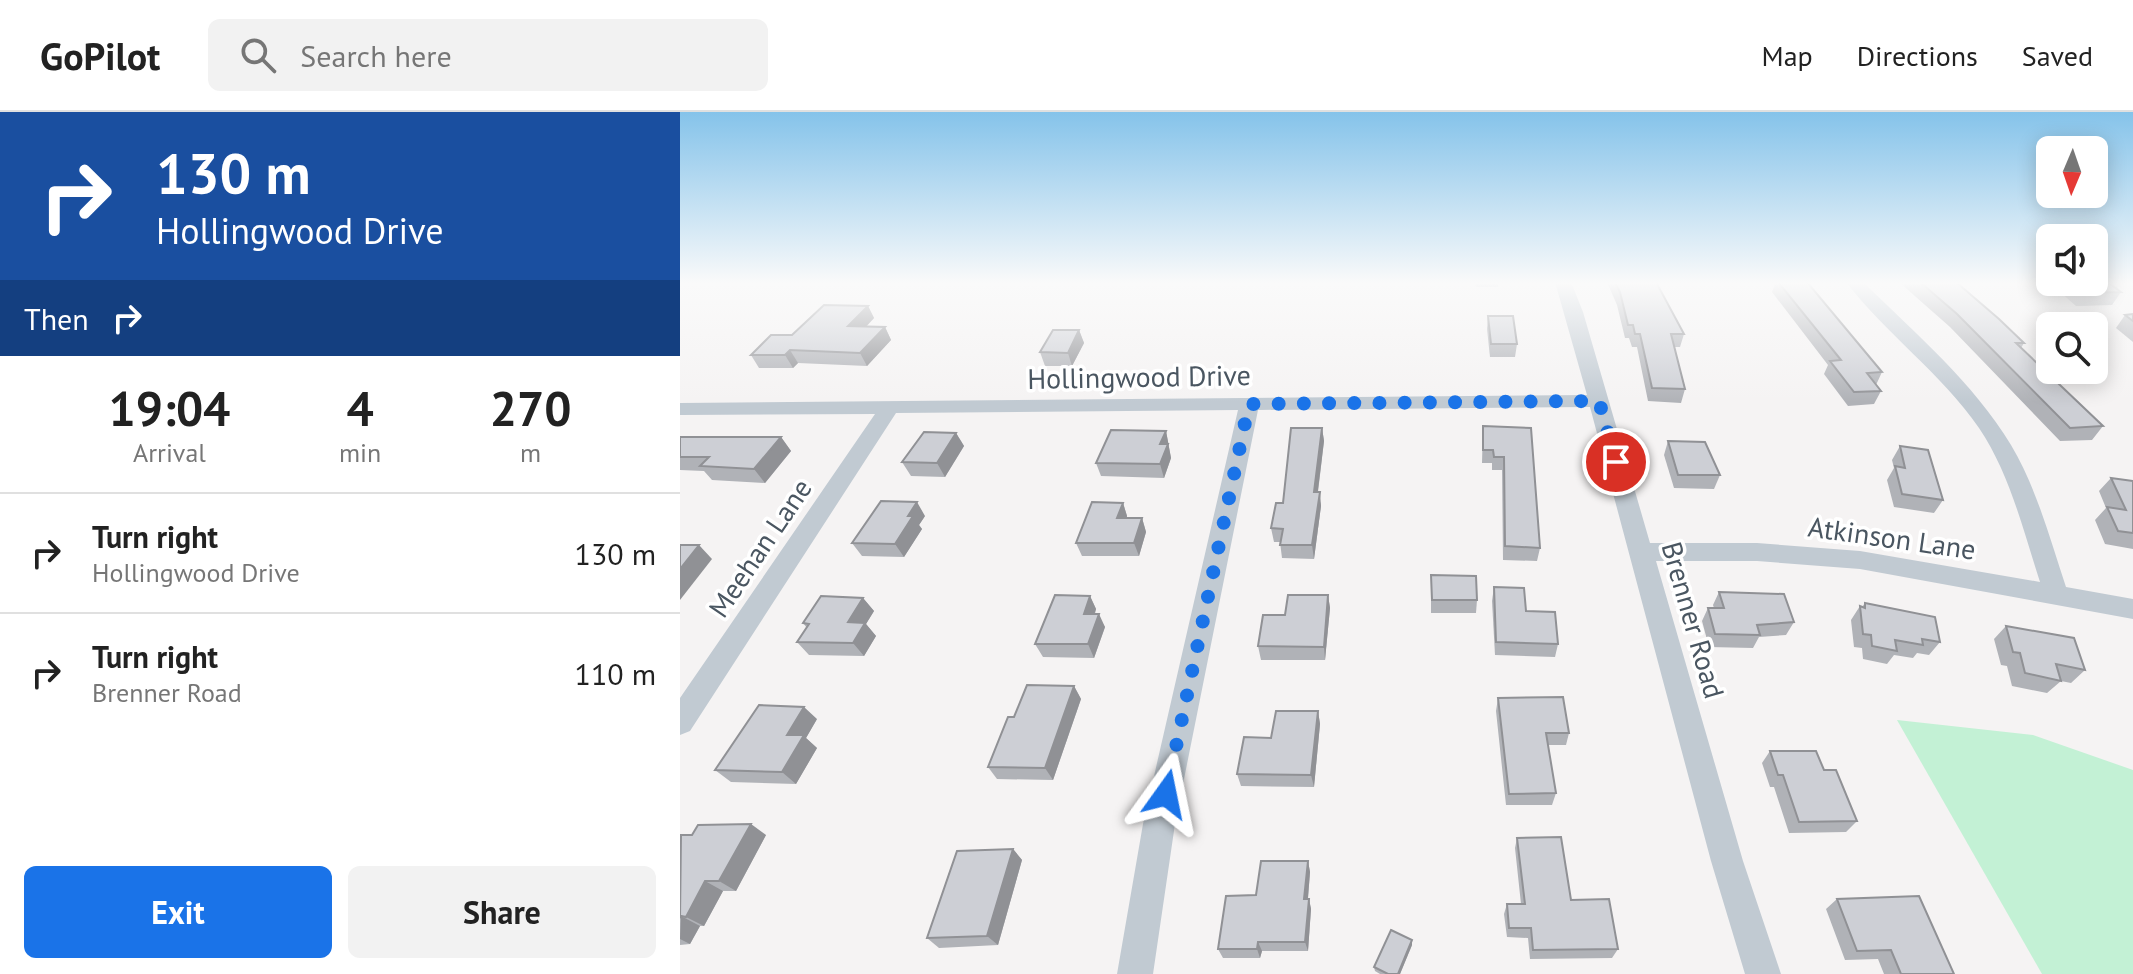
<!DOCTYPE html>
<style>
:root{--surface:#fff;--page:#f2f2f2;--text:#222;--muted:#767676;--line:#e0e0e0;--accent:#1a73e8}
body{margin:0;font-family:"PT Sans",sans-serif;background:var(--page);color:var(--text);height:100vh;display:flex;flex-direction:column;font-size:30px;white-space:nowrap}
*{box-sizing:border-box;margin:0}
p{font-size:26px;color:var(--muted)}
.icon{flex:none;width:44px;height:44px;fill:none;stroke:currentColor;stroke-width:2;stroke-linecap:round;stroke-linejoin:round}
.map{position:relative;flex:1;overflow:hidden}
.side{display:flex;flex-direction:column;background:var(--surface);width:680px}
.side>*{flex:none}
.hud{background:#1a4fa0;color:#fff;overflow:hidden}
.needle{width:52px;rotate:182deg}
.buttons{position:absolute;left:1356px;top:24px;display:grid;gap:16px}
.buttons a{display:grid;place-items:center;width:72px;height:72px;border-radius:12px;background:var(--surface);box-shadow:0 4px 20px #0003;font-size:40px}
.pin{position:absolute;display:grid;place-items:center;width:68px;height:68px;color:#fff;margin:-34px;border:4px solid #fff;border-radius:50%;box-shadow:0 2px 8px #0007}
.me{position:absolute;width:88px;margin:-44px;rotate:12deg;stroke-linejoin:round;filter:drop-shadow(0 0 6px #0008)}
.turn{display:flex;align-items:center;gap:28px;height:168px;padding:0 24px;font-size:36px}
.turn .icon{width:104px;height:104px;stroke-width:2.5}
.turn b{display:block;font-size:56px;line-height:68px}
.then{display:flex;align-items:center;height:76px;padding:0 24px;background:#0003;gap:16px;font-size:30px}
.eta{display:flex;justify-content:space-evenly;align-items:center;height:136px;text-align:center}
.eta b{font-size:48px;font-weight:700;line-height:56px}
.primary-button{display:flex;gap:16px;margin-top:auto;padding:16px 24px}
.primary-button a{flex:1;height:92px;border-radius:12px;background:var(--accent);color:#fff;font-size:32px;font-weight:700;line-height:92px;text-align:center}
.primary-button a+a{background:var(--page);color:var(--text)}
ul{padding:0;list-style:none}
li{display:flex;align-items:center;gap:24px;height:120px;padding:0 24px;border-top:2px solid var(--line)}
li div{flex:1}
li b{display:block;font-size:30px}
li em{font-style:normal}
header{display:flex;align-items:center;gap:48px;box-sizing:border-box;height:112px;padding:0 40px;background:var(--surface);border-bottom:2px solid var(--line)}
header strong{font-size:38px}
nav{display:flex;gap:44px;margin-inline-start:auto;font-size:28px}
.search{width:560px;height:72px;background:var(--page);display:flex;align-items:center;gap:20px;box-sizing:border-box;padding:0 28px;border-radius:12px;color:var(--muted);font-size:30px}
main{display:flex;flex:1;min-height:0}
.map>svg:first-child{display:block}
.green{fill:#c3f1d5}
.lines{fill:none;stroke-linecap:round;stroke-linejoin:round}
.minor{fill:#c1cad2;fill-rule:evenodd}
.wall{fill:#b0b2b7}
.shaded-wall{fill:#909195}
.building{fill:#cdcfd5;stroke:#909195;stroke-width:2}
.route{stroke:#1a73e8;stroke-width:14;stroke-dasharray:0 25.2}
.labels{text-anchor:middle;stroke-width:7;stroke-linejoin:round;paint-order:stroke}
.street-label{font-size:28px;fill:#4a5661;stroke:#fff}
</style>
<header>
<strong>GoPilot</strong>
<div class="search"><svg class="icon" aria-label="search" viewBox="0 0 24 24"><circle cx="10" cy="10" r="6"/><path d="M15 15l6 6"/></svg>Search here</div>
<nav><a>Map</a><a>Directions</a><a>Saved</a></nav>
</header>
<main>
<section class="side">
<div class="hud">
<div class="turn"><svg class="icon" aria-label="right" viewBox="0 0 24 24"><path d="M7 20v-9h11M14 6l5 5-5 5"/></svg><div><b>130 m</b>Hollingwood Drive</div></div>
<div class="then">Then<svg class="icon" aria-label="right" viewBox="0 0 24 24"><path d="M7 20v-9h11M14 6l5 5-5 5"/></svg></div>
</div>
<div class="eta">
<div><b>19:04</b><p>Arrival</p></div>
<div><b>4</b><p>min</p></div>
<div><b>270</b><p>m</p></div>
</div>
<ul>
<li><svg class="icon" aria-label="right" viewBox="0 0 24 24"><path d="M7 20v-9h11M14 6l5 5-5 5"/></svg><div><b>Turn right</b><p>Hollingwood Drive</p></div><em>130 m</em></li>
<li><svg class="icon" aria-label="right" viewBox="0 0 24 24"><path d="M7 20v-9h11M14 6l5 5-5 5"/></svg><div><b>Turn right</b><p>Brenner Road</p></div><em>110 m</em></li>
</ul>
<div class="primary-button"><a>Exit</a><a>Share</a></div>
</section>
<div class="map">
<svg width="1453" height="862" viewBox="0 0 1453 862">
<rect width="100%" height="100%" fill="#f5f3f3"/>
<polygon class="green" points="1217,608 1353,623 1453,658 1453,862 1362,862"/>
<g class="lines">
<path class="minor" d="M875 170H891L903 200 970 431H1077L1180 439 1360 470C1343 418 1330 362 1299 316 1261 261 1206 222 1166 170H1183C1235 221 1293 270 1331 333 1357 377 1370 427 1386 475L1453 487V507L1180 457 1077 449H976L1063 749 1101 862H1065L1031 749 910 295 578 298 495 712 473 862H437L463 712 558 298 216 301 10 619 0 623V586L195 302 0 303V291L907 283Z"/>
</g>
<g class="wall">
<polygon points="795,170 818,170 818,175 796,175"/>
<polygon points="927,170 976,170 1004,222 1000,235 994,235 1005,277 1001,291 968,289 957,235 952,235 949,226 945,226 937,193"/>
<polygon points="1096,170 1127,170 1202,260 1196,273 1201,279 1194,292 1168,294 1144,262 1148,253 1092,180"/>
<polygon points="1219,170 1276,170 1344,231 1341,236 1423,314 1412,328 1380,329 1270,215"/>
<polygon points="1374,170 1428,170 1441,180 1432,193 1396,194 1372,173"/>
<polygon points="188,194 194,206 186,215 205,215 211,228 187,254 118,251 113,256 79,256 71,243 112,223"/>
<polygon points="1453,202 1453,230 1436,216 1445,203"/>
<polygon points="808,204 837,232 835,245 810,245 807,217"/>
<polygon points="399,218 404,231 392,254 365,254 360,240"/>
<polygon points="803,314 851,316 860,436 857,449 823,448 822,358 812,358 812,351 802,351"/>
<polygon points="642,316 644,329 638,380 641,394 634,447 602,446 600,430 594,430 591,416"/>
<polygon points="486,319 491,346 484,366 421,364 416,351"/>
<polygon points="276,321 284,334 265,365 231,364 222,350"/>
<polygon points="0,325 101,325 111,339 85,371 32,368 24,359 0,358"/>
<polygon points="988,329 1040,363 1034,377 994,376 984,343"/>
<polygon points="1220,334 1263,388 1254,401 1214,395 1207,368 1214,356 1212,348"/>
<polygon points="1431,366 1453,369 1453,437 1425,432 1415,408 1426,396 1419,379"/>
<polygon points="443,391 447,404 447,406 462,406 466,420 459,444 402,444 396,431"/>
<polygon points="245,404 239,413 242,417 224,445 182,444 172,431"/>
<polygon points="751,463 797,488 796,501 751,501"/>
<polygon points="814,475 846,499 878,532 875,545 815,543 812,489"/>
<polygon points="1039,480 1114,510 1106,523 1079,525 1073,536 1029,535 1022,509 1028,496 1034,496 1033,493"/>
<polygon points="648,483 650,496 645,548 581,548 578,534 605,503"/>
<polygon points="410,484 416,497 415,502 425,515 414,546 363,545 355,532"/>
<polygon points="183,486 194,499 186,512 196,524 184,544 129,543 117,530 127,516 123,511"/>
<polygon points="1185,491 1260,530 1249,543 1237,541 1233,546 1214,543 1207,552 1183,547 1182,536 1174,535 1171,508 1180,494 1182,495"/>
<polygon points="1326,514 1405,558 1391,571 1381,569 1367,581 1332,574 1327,554 1321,553 1314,527"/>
<polygon points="394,574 401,587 373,668 317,667 308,655 334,605"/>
<polygon points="818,586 889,621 886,633 868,633 876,681 872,693 826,693 816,599"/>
<polygon points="638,599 640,612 634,675 561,674 557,662 591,626"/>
<polygon points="137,607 126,626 137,636 116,672 51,670 35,658"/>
<polygon points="1090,639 1144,658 1177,709 1166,720 1109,721 1094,675 1090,675 1082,651"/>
<polygon points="86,723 56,779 43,779 24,814 20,814 10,832 0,833 0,725"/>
<polygon points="837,726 891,788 938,837 932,846 850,847 848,826 827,825 824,802 827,792 841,792 835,736"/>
<polygon points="333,737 342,748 318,833 259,836 247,826"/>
<polygon points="628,749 630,760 628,787 629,787 631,797 628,839 582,839 580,846 543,846 538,837 576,783"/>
<polygon points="1157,787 1274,862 1204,862 1198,847 1165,848 1146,797"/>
<polygon points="732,828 732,833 720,862 700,862 695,859 694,855"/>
</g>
<g class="shaded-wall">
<polygon points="188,194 194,206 175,226 168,214"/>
<polygon points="205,215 211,228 187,254 180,241"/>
<polygon points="399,218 404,231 392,254 388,241"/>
<polygon points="110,238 118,251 113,256 105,243"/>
<polygon points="642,316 644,329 636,394 634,380"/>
<polygon points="486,319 491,346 484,366 480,352 480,332"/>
<polygon points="276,321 284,334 265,365 257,351"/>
<polygon points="101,325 111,339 85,371 74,357"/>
<polygon points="640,380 641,394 634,447 632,433"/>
<polygon points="237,390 245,404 239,413 242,417 224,445 215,432 228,404"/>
<polygon points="443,391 447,404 442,420 437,406"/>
<polygon points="462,406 466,420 459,444 454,431"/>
<polygon points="19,433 32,447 0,488 0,457"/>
<polygon points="648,483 650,496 645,548 644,535"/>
<polygon points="410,484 416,497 410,515 404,502"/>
<polygon points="183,486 194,499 186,512 196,524 184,544 173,531 168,510"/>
<polygon points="419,502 425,515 414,546 408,532"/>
<polygon points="394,574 401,587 373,668 365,656"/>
<polygon points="124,595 137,607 126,626 137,636 116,672 102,660 107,623"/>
<polygon points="638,599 640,612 634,675 631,663"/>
<polygon points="71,712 86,723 56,779 39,769"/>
<polygon points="333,737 342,748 318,833 307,824"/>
<polygon points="628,749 630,760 627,797 624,787"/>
<polygon points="25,769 43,779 24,814 6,805"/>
<polygon points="629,787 631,797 628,839 625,830"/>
<polygon points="1,804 20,814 10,832 0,827"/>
<polygon points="732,828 732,833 720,862 718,862"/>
<polygon points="578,830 582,839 580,846 577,837"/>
</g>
<g class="building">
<polygon points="935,170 976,170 1004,222 991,222 1005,277 972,276 960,222 955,222 953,213 948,213 940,180"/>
<polygon points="1098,170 1127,170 1202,260 1187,261 1201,279 1174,280 1150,249 1161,248"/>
<polygon points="1240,170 1276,170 1319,207 1344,231 1336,231 1423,314 1390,316 1277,202"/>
<polygon points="1392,170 1428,170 1441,180 1405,181"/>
<polygon points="144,193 188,194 168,214 205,215 180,241 110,238 105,243 71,243 91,223 112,223"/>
<polygon points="1453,202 1453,209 1445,203"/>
<polygon points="808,204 833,204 837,232 811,232"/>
<polygon points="373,218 399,218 388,241 360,240"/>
<polygon points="803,314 851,316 860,436 825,434 824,345 814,345 813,338 803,338"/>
<polygon points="611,316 642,316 634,380 640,380 632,433 600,433 603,417 591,416 596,391 603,391"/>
<polygon points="431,318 486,319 480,332 488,332 480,352 416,351"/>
<polygon points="244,320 276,321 257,351 222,350"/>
<polygon points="0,325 101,325 74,357 20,354 29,345 0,345"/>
<polygon points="988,329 1025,330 1040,363 998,363"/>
<polygon points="1220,334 1248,338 1263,388 1222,382 1215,354 1225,356"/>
<polygon points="1431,366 1453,369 1453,421 1438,419 1427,395 1446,398"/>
<polygon points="201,389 237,390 228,404 233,404 215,432 172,431"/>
<polygon points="412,390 443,391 437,406 462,406 454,431 396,431"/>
<polygon points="0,433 19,433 0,457"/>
<polygon points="751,463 796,464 797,488 752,488"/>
<polygon points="814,475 844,476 846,499 875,500 878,532 816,530"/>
<polygon points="1039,480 1104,482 1114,510 1077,513 1080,523 1035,522 1028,496 1044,496"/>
<polygon points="375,483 410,484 404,502 419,502 408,532 355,532"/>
<polygon points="608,483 648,483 644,535 578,534 583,503 605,503"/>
<polygon points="141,484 183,486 168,510 185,511 173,531 117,530 129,512 123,511"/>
<polygon points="1185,491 1255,505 1260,530 1242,527 1243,533 1215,528 1217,539 1192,534 1191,523 1183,522 1180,494 1185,496"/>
<polygon points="1326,514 1394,526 1405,558 1376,552 1381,569 1345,561 1340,541 1333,540"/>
<polygon points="347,573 394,574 365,656 308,655 328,605 334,605"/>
<polygon points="883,585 889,621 866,621 876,681 829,682 818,586"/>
<polygon points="79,593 124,595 107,623 124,623 102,660 35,658"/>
<polygon points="596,599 638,599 631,663 557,662 564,625 591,626"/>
<polygon points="1090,639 1136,639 1144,658 1156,658 1177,709 1119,710 1103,663 1098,663"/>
<polygon points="71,712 39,769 25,769 6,805 1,804 0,806 1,723 12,723 18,713"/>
<polygon points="881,725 891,788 929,787 938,837 853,838 851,816 829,816 827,792 845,792 837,726"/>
<polygon points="333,737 307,824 247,826 277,739"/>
<polygon points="581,749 628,749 624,787 629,787 625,830 578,830 577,837 538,837 546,784 576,783"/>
<polygon points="1239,784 1274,862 1221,862 1211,838 1177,839 1157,787"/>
<polygon points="711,818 732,828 718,862 708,862 694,855"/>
</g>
<linearGradient id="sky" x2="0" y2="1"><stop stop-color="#85c3ea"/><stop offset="0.59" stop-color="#fafafa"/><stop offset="1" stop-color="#fafafa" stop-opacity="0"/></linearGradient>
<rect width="1453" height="290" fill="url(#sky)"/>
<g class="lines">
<polyline class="route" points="486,682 569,292 919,289 936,350"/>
</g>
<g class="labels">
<g class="street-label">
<text transform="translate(459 265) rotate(-1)" y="10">Hollingwood Drive</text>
<text transform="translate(1212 426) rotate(8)" y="10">Atkinson Lane</text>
<text transform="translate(80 436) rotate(-56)" y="10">Meehan Lane</text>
<text transform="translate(1013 508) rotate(74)" y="10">Brenner Road</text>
</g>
</g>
</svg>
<div class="buttons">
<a><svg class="needle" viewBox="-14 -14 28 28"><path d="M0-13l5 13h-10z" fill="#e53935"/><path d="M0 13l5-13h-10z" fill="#767676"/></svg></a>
<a><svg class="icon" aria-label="sound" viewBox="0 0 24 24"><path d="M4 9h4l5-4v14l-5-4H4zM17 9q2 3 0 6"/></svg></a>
<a><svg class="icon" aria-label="search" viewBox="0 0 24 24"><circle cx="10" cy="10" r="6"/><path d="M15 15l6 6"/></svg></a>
</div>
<div class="pin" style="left:936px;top:350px;background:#d93025"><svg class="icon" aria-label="arrive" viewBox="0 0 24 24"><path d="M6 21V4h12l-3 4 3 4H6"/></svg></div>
<svg class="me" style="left:486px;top:682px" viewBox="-20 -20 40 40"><path d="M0-17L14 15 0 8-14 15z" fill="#1a73e8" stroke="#fff" stroke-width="4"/></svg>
</div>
</main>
